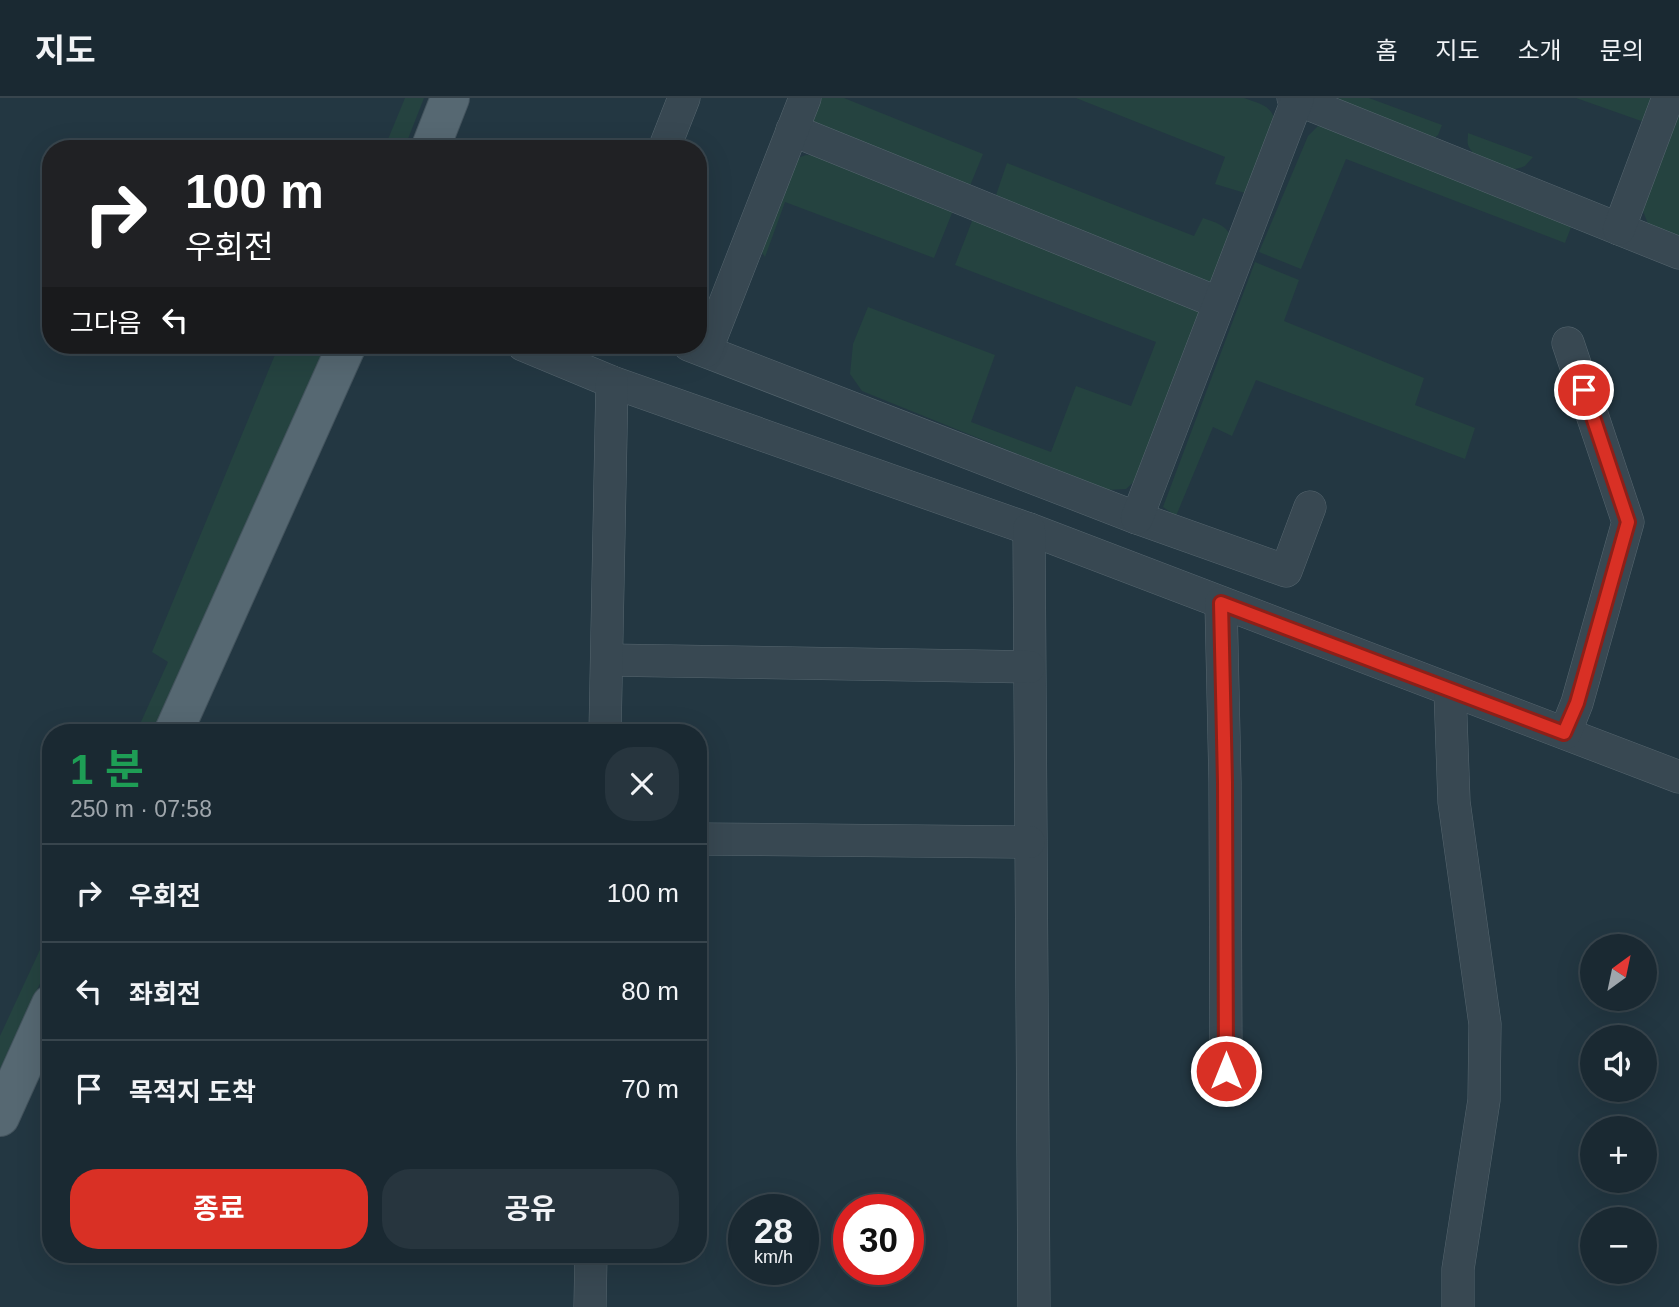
<!DOCTYPE html>
<html lang="ko">
<meta charset="utf-8">
<style>
:root{--surface:#1a2932;--page:#27353e;--text:#f1f3f6;--muted:#9fa6ac;--line:#38454d;--accent:#d93025}
body{margin:0;font-family:Helvetica,"Noto Sans KR",sans-serif;background:var(--page);color:var(--text);height:100vh;display:flex;flex-direction:column;font-size:26px;white-space:nowrap}
*{box-sizing:border-box;margin:0}
p{font-size:23px;color:var(--muted)}
.icon{flex:none;width:38px;height:38px;fill:none;stroke:currentColor;stroke-width:2;stroke-linecap:round;stroke-linejoin:round}
.map{position:relative;flex:1;overflow:hidden}
.panel{position:absolute;left:42px;top:626px;width:665px;height:539px;display:flex;flex-direction:column;background:var(--surface);border-radius:28px;box-shadow:0 7px 28px #0002,0 0 0 2px var(--line)}
.panel>*{flex:none}
.banner{position:absolute;left:42px;top:42px;width:665px;height:214px;border-radius:28px;box-shadow:0 7px 28px #0002,0 0 0 2px var(--line);background:#202124;color:#fff;overflow:hidden}
.needle{width:46px;rotate:33deg}
.buttons{position:absolute;left:1580px;top:836px;display:grid;gap:14px}
.buttons a{display:grid;place-items:center;width:77px;height:77px;border-radius:50%;background:var(--surface);box-shadow:0 7px 28px #0002,0 0 0 2px var(--line);font-size:35px}
.speed{position:absolute;left:728px;top:1096px;display:flex;gap:14px;font-size:35px;font-weight:700;text-align:center}
.speed>*{display:grid;place-content:center;width:91px;height:91px;border-radius:50%;background:var(--surface);box-shadow:0 7px 28px #0002,0 0 0 2px var(--line);line-height:1}
.speed small{font-size:18px;font-weight:400}
.speed .limit{border:10px solid #d22;background:#fff;color:#111}
.pin{position:absolute;display:grid;place-items:center;width:60px;height:60px;color:#fff;margin:-30px;border:4px solid #fff;border-radius:50%;box-shadow:0 2px 7px #0007}
.me{position:absolute;width:77px;margin:-38px;rotate:0deg;stroke-linejoin:round;filter:drop-shadow(0 0 5px #0008)}
.turn{display:flex;align-items:center;gap:24px;height:147px;padding:0 28px;font-size:32px}
.turn .icon{width:91px;height:91px;stroke-width:2.5}
.turn b{display:block;font-size:49px;line-height:60px}
.then{display:flex;align-items:center;height:66px;padding:0 28px;background:#0003;gap:14px;font-size:26px}
.round{display:grid;place-items:center;flex:none;width:74px;height:74px;border-radius:28px;background:var(--page)}
.overview{display:flex;align-items:center;justify-content:space-between;height:119px;padding:0 28px}
h1{font-size:42px;font-weight:700;line-height:52px;color:#1e9e55}
.primary-button{display:flex;gap:14px;margin-top:auto;padding:14px 28px}
.primary-button a{flex:1;height:80px;border-radius:28px;background:var(--accent);color:#fff;font-size:28px;font-weight:700;line-height:80px;text-align:center}
.primary-button a+a{background:var(--page);color:var(--text)}
ul{padding:0;list-style:none}
li{display:flex;align-items:center;gap:21px;height:98px;padding:0 28px;border-top:2px solid var(--line)}
li div{flex:1}
li b{display:block;font-size:26px}
li em{font-style:normal}
header{display:flex;align-items:center;gap:42px;box-sizing:border-box;height:98px;padding:0 35px;background:var(--surface);border-bottom:2px solid var(--line)}
header strong{font-size:33px}
nav{display:flex;gap:38px;margin-inline-start:auto;font-size:24px}
.map>svg:first-child{display:block}
.green{fill:#254340}
.lines{fill:none;stroke-linecap:round;stroke-linejoin:round}
.minor-casing{stroke:#56666f;stroke-width:33}
.major-casing{stroke:#44545e;stroke-width:40}
.minor{stroke:#384852;stroke-width:32}
.major{stroke:#566872;stroke-width:38}
.route-casing{stroke:#8d1f18;stroke-width:18}
.route{stroke:#d93025;stroke-width:12}
</style>
<header>
<strong>지도</strong>
<nav><a>홈</a><a>지도</a><a>소개</a><a>문의</a></nav>
</header>
<div class="map">
<svg width="1679" height="1209" viewBox="0 0 1679 1209">
<rect width="100%" height="100%" fill="#233742"/>
<g class="green">
<polygon points="405,0 424,0 404,51 384,51"/>
<polygon points="813,0 844,0 983,56 967,95 812,24"/>
<path d="M1076 0H1244C1254 4 1268 6 1273 17 1281 32 1253 79 1245 95L1215 86 1225 59Z"/>
<polygon points="1338,0 1369,0 1442,27 1438,37 1433,41 1352,12"/>
<polygon points="1576,0 1653,0 1644,24"/>
<polygon points="1679,0 1679,148 1649,128 1642,111"/>
<polygon points="1318,28 1338,33 1573,124 1565,145 1346,61 1301,171 1259,154 1308,38"/>
<path d="M1468 35 1533 59C1531 61 1527 66 1525 68 1508 77 1475 65 1468 47 1467 43 1468 39 1468 35Z"/>
<polygon points="806,57 821,58 954,110 934,160 785,104 765,159 760,152 795,61"/>
<path d="M1007 65 1194 138 1203 120C1214 124 1227 127 1231 139L1214 183 1206 185 995 100Z"/>
<polygon points="974,118 1202,215 1137,381 1126,391 1106,392 862,293 850,276 853,246 868,209 995,257 971,324 1051,354 1076,288 1131,308 1156,244 955,167"/>
<polygon points="1255,164 1299,182 1284,223 1424,280 1415,307 1475,330 1465,361 1256,282 1232,338 1213,329 1176,418 1163,409"/>
<polygon points="279,247 326,247 156,635 136,635 168,564 152,554"/>
<polygon points="51,828 51,862 0,971 0,938"/>
</g>
<g class="lines">
<g class="minor-casing">
<g id="minor">
<polyline points="1293,0 1679,155"/>
<polyline points="792,32 1219,205"/>
<polyline points="664,51 684,0"/>
<polyline points="1619,131 1668,0"/>
<polyline points="523,247 612,284 1029,431 1679,679"/>
<polyline points="689,247 1137,420 1286,473 1310,409"/>
<polyline points="706,253 805,0"/>
<polyline points="1137,420 1298,0"/>
<polyline points="1029,431 1034,1209"/>
<polyline points="1221,505 1225,684 1226,973"/>
<polyline points="607,562 1029,569"/>
<polyline points="1450,593 1454,704 1485,926 1484,1002 1458,1171 1458,1209"/>
<polyline points="605,635 612,284"/>
<polyline points="1565,635 1577,605 1628,424 1568,245"/>
<polyline points="698,741 1029,744"/>
<polyline points="590,1209 591,1157"/>
</g>
</g>
<g class="major-casing">
<g id="major">
<polyline points="430,51 450,0"/>
<polyline points="173,635 347,247"/>
<polyline points="0,1019 51,906"/>
</g>
</g>
<use href="#minor" class="minor"/>
<use href="#major" class="major"/>
</g>
<g class="lines">
<g class="route-casing">
<polyline id="route" points="1226,973 1225,684 1221,505 1564,635 1577,605 1628,424 1584,292"/>
</g>
<use href="#route" class="route"/>
</g>
</svg>
<div class="buttons">
<a><svg class="needle" viewBox="-14 -14 28 28"><path d="M0-13l5 13h-10z" fill="#e53935"/><path d="M0 13l5-13h-10z" fill="#9fa6ac"/></svg></a>
<a><svg class="icon" aria-label="sound" viewBox="0 0 24 24"><path d="M4 9h4l5-4v14l-5-4H4zM17 9q2 3 0 6"/></svg></a>
<a>+</a>
<a>−</a>
</div>
<div class="speed"><div>28<small>km/h</small></div><div class="limit">30</div></div>
<div class="pin" style="left:1584px;top:292px;background:#d93025"><svg class="icon" aria-label="arrive" viewBox="0 0 24 24"><path d="M6 21V4h12l-3 4 3 4H6"/></svg></div>
<svg class="me" style="left:1226px;top:973px" viewBox="-20 -20 40 40"><circle r="17" fill="#d93025" stroke="#fff" stroke-width="3"/><path d="M0-11L8 9 0 5-8 9z" fill="#fff"/></svg>
<div class="banner">
<div class="turn"><svg class="icon" aria-label="right" viewBox="0 0 24 24"><path d="M7 20v-9h11M14 6l5 5-5 5"/></svg><div><b>100 m</b>우회전</div></div>
<div class="then">그다음<svg class="icon" aria-label="left" viewBox="0 0 24 24"><path d="M17 20v-9H6M10 6l-5 5 5 5"/></svg></div>
</div>
<section class="panel">
<div class="overview"><div><h1>1 분</h1><p>250 m · 07:58</p></div><a class="round"><svg class="icon" aria-label="close" viewBox="0 0 24 24"><path d="M6 6l12 12M18 6L6 18"/></svg></a></div>
<ul>
<li><svg class="icon" aria-label="right" viewBox="0 0 24 24"><path d="M7 20v-9h11M14 6l5 5-5 5"/></svg><div><b>우회전</b></div><em>100 m</em></li>
<li><svg class="icon" aria-label="left" viewBox="0 0 24 24"><path d="M17 20v-9H6M10 6l-5 5 5 5"/></svg><div><b>좌회전</b></div><em>80 m</em></li>
<li><svg class="icon" aria-label="arrive" viewBox="0 0 24 24"><path d="M6 21V4h12l-3 4 3 4H6"/></svg><div><b>목적지 도착</b></div><em>70 m</em></li>
</ul>
<div class="primary-button"><a>종료</a><a>공유</a></div>
</section>
</div>
